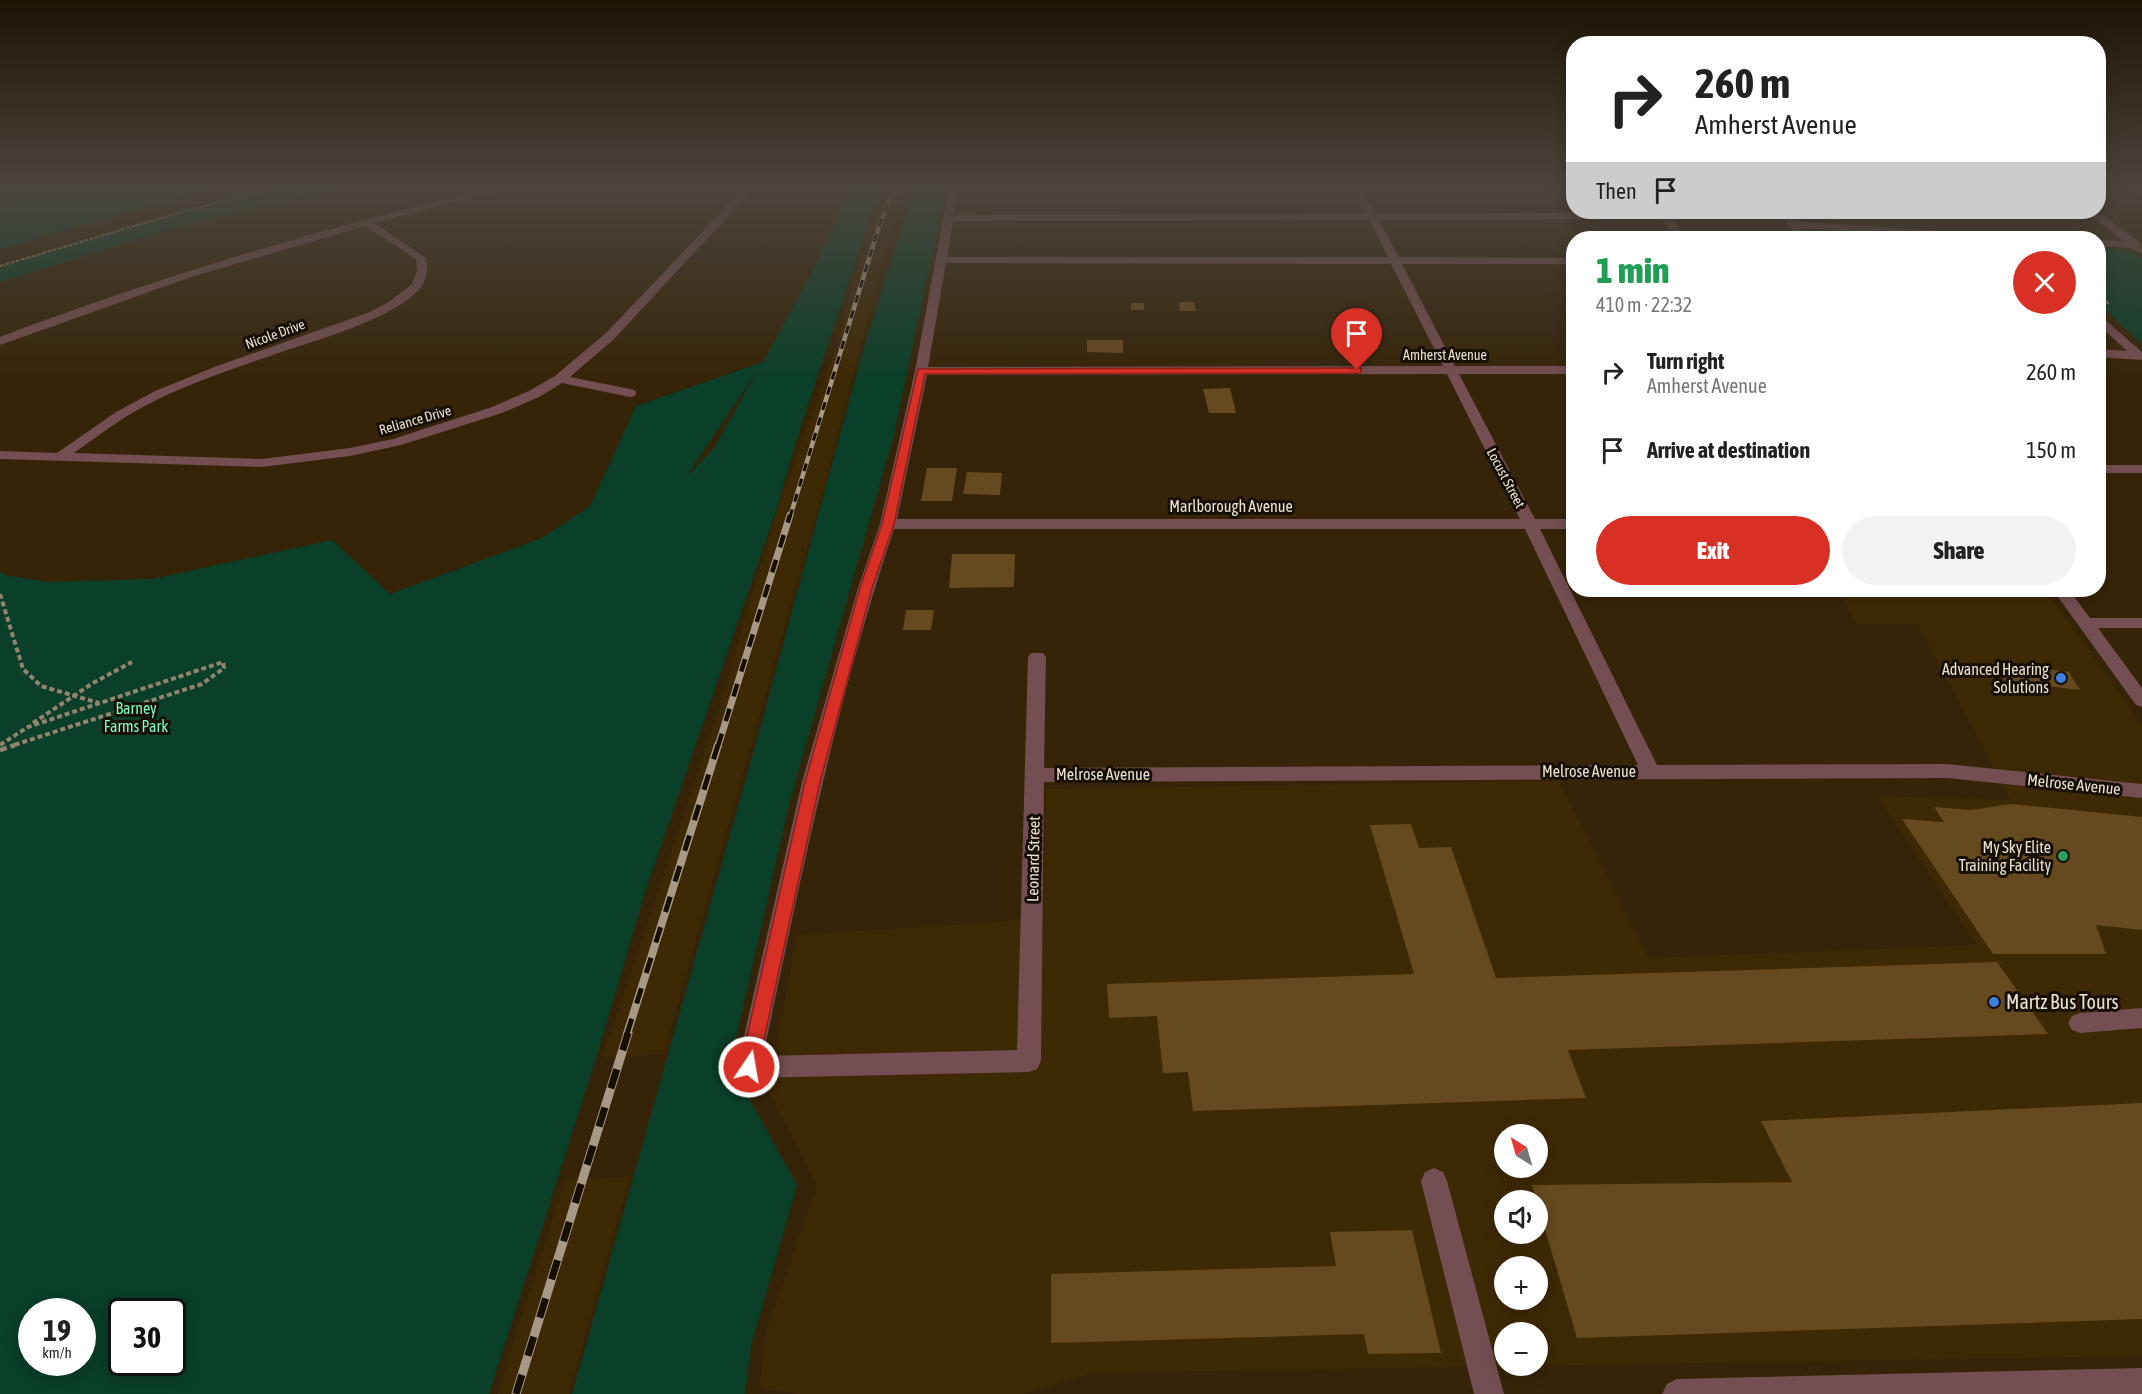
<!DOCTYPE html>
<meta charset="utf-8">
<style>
:root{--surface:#fff;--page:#f2f2f2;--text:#222;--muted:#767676;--accent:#d93025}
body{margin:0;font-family:"Asap Condensed",sans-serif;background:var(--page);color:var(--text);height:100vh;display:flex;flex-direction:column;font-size:22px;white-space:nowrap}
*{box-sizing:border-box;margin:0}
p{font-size:20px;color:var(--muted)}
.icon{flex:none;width:33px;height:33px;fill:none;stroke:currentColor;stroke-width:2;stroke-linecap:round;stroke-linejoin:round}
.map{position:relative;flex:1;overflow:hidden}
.side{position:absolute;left:1566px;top:231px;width:540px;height:366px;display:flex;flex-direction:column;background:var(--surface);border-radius:24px;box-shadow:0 3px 15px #0003}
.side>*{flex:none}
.hud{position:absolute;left:1566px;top:36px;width:540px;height:183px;border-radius:24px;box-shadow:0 3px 15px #0003;background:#fff;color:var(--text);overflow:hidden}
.needle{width:39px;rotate:323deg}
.buttons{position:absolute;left:1494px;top:1124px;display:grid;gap:12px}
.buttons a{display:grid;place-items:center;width:54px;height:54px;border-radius:50%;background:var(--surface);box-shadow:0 3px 15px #0003;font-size:30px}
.speed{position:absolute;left:18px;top:1298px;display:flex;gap:12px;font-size:30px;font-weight:700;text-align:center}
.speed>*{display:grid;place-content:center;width:78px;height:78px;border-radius:50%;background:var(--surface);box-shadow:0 3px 15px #0003;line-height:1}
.speed small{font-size:15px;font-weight:400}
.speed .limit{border:3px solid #111;border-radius:9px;background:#fff;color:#111}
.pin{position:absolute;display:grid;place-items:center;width:51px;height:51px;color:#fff;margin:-62px -26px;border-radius:50% 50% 50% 0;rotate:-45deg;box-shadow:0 0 6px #0007}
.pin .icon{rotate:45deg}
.me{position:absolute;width:66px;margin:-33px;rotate:12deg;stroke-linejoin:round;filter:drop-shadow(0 0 4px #0008)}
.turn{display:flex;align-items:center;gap:21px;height:126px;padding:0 30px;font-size:27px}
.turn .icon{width:78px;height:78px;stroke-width:2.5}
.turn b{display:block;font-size:42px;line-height:51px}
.then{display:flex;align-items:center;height:57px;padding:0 30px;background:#0003;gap:12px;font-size:22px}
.round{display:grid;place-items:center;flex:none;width:63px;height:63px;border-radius:32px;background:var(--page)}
.overview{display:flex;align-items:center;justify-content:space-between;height:102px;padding:0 30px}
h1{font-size:36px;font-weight:800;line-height:45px;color:#1e9e55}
.cta{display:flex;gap:12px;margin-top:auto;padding:12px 30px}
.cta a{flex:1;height:69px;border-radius:36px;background:var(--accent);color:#fff;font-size:24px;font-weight:800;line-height:69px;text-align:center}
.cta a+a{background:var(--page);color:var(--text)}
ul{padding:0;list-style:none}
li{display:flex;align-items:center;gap:18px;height:78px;padding:0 30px}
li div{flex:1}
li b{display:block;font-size:22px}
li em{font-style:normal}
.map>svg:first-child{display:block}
.built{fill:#3e2905;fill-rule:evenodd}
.green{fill:#0a3f29;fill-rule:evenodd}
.water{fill:#06161a;stroke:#4b5351;stroke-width:1.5}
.building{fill:#654a1f}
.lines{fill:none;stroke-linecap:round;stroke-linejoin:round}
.path-far2{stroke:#92846e;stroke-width:2;stroke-dasharray:4 1.5;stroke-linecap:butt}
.path-far1{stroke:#92846e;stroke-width:4;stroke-dasharray:5 3;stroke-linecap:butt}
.path{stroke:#92846e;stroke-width:4.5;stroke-dasharray:7 4;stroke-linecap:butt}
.minor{fill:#744e52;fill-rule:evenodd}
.rail-far3-casing{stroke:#a69985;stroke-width:4.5}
.rail-far2-casing{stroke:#a69985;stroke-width:7}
.rail-far1-casing{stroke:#a69985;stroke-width:8}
.rail-casing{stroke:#a69985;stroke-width:9}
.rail-far3{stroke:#160f05;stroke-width:3;stroke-dasharray:8;stroke-linecap:butt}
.rail-far2{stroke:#160f05;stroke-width:4.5;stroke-dasharray:13;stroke-linecap:butt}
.rail-far1{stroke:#160f05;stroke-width:5;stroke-dasharray:16;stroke-linecap:butt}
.rail{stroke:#160f05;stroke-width:7;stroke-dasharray:20;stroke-linecap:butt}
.route{fill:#d93025;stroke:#8d1f18;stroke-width:1.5}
.shop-dot{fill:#3f7fe0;stroke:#160f05;stroke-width:2}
.leisure-dot{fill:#2e9e5b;stroke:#160f05;stroke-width:2}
.labels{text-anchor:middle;stroke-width:6;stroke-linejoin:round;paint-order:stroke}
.far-street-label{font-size:14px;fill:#ebe0d0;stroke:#160f05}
.street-label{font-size:16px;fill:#ebe0d0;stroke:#160f05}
.poi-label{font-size:16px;fill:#ebe0d0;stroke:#160f05;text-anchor:end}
.park-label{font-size:16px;fill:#7bfec1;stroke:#160f05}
.near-poi-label{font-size:20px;fill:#ebe0d0;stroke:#160f05;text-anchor:start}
</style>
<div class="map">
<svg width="2142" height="1394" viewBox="0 0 2142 1394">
<rect width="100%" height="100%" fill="#352408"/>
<g class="built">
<polygon points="885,187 908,187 894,219 824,488 664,1054 602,1058 724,692 776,512 834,352 872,222"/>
<path d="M1839 590H2046L2142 725V1356L1093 1373 1023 1394H801L760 1389 765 1334 817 1186 768 1090 797 935 1043 919 1046 789 1559 781 1649 958 1977 945 1880 800 1881 796 2010 800 1918 624H1856ZM1504 1134H1538V1167H1504ZM1504 1200H1538V1233H1504ZM1504 1266H1538V1299H1504ZM1504 1332H1538V1365H1504Z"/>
<polygon points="630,1177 569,1394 497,1394 565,1180"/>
</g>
<g class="green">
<polygon points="64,187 214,187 0,249 0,203"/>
<path d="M286 187H339L180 226 0 282V268C94 237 190 209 286 187Z"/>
<path d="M853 187H880L796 441 776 511 645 892 594 1065 489 1394H0V571L5 575 48 582 152 579 332 540 390 594 542 538 590 506 636 406 763 362 810 276ZM756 373 714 448 687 476V475ZM32 1311H82V1362H32ZM122 1311H172V1362H122Z"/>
<polygon points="915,187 946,187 894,435 790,801 730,1064 797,1185 751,1346 745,1394 572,1394 759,732 863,350"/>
<polygon points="2098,247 2131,251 2142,259 2142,344 2099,304"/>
</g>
<polygon class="water" points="0,187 58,187 0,201"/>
<g class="building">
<polygon points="1179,302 1194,302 1196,311 1180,311"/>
<rect x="1131" y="303" width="13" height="7"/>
<polygon points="1087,340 1123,340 1123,353 1087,352"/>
<polygon points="1230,388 1236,413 1209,413 1203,389"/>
<polygon points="927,468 957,468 952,501 921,501"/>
<polygon points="967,472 1002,473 1000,495 963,494"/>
<polygon points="952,554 1015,554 1014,587 949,588"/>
<polygon points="906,610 934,610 931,630 903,630"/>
<polygon points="1994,663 2069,672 2080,690 2005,681"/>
<polygon points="2011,804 2142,817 2142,930 2096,925 2106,954 1993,954 1902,819 1944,822 1934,807 1971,810"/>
<polygon points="1411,824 1419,848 1451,847 1496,978 1997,962 2048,1034 1568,1050 1586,1098 1193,1111 1188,1072 1163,1073 1157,1016 1109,1018 1107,984 1414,974 1370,825"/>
<polygon points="2142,1103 2142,1319 1577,1338 1532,1185 1792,1182 1761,1121"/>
<polygon points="1412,1230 1441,1353 1368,1354 1364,1334 1051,1343 1051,1274 1336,1266 1330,1232"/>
</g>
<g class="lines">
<g class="path-far2">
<polyline points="0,266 168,216 278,187"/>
<polyline points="2098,294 2109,304"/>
</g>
<g class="path-far1">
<polyline points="0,594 23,669 41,686 99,703"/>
<polyline points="33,723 93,683 132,662"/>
<polyline points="0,745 28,727 223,662 224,668 202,684 11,746"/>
</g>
<polyline class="path" points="0,750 15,745"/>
<g class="minor">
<path d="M496 187H512L374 223 426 258C430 275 424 287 410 298 373 326 311 341 267 357 224 372 179 387 139 409 116 422 95 438 74 453L262 459 350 448 393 439 492 407 529 391 555 376 606 333 745 187H755L614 339 570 377 635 390 636 393 635 396 630 397 562 383 539 397 502 413 401 445 350 456 262 467 0 459V451L57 453 116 412 155 391 217 366 370 312 389 302 412 284 417 271 416 259 365 226 191 277 0 345V337C162 275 327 227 496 187Z"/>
<path d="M949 187H959L954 215 1366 214 1352 187H1362L1376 214 1669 212 1684 238H1674L1663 219 1379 220 1399 257 1574 258V264H1402L1455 366H1574V374H1459L1535 519H1574V529H1540L1657 765 1947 764 2142 784V798L1947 778 1044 782 1041 1061 1037 1069 1029 1072 749 1078 740 1075 737 1067 802 782 858 588 880 524 915 371ZM1369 220 1388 257H947L953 221ZM946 263 1391 264 1443 366 928 367ZM1447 374 1520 519H897L927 375ZM894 529H1525L1638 765 1044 768 1046 657 1043 653H1031L1028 657 1017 1050 763 1056C801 878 836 701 894 529Z"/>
<polygon points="1778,212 1788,212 1795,221 1994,235 1999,238 1956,238 1800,228 1808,238 1798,238"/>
<polygon points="2087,212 2098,212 2141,243 2142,254 2131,248 2098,246 2098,240 2123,241"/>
<polygon points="2098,314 2142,352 2142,360 2098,357 2098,349 2127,351 2098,324"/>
<rect x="2098" y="465" width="44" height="8"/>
<polygon points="2053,590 2069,590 2090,618 2142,618 2142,628 2098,628 2142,688 2142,707 2136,705"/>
<polygon points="2142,1008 2142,1028 2080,1033 2072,1030 2068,1023 2072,1016 2080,1013"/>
<polygon points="1434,1168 1443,1172 1447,1181 1504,1394 1474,1394 1421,1181 1425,1172"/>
<polygon points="2142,1368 2142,1394 1662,1394 1667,1384 1677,1379"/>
</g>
<g class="rail-far3-casing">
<polyline id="rail-far3" points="790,517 880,223 895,187"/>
</g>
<g class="rail-far2-casing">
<polyline id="rail-far2" points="718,746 790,515"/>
</g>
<g class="rail-far1-casing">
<polyline id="rail-far1" points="627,1034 718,745"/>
</g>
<g class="rail-casing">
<polyline id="rail" points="516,1394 628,1033"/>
</g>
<use href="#rail-far3" class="rail-far3"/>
<use href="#rail-far2" class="rail-far2"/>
<use href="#rail-far1" class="rail-far1"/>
<use href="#rail" class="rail"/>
</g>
<linearGradient id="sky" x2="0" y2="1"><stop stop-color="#1d1404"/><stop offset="0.49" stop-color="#4b453d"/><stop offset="1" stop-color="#4b453d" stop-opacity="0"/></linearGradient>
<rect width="2142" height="382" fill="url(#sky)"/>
<polygon class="route" points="1357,368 1361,368 1361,373 925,374 894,524 872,588 820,782 758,1067 756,1073 749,1075 743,1073 740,1067 805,782 860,588 882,524 918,369"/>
<g class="shop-dot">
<circle cx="2061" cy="678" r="6"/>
<circle cx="1994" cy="1002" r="6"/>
</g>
<circle class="leisure-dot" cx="2063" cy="856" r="6"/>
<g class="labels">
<g class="far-street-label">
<text transform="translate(275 334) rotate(-20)" y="5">Nicole Drive</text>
<text x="1445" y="360">Amherst Avenue</text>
<text transform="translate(415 420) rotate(-16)" y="5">Reliance Drive</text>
<text transform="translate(1506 478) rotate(62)" y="5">Locust Street</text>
</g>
<g class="street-label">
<text x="1231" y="512">Marlborough Avenue</text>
<text x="1589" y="777">Melrose Avenue</text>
<text x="1103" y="780">Melrose Avenue</text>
<text transform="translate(2074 784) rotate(6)" y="6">Melrose Avenue</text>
<text transform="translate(1033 859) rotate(-89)" y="6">Leonard Street</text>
</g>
<g class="poi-label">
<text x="2049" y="675">Advanced Hearing<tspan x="2049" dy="18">Solutions</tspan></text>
<text x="2051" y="853">My Sky Elite<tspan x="2051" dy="18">Training Facility</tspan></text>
</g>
<g class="park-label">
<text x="136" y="714">Barney<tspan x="136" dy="18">Farms Park</tspan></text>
</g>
<g class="near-poi-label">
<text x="2006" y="1009">Martz Bus Tours</text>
</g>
</g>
</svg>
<div class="buttons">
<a><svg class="needle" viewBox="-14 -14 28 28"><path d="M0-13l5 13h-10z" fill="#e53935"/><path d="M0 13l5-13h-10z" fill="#767676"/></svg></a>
<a><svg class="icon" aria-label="sound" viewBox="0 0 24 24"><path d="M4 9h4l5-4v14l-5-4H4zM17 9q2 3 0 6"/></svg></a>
<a>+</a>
<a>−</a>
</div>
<div class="speed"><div>19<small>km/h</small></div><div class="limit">30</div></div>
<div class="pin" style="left:1357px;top:370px;background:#d93025"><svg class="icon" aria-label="arrive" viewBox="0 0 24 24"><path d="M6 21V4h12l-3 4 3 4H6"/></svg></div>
<svg class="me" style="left:749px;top:1067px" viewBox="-20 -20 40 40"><circle r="17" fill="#d93025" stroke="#fff" stroke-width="3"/><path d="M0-11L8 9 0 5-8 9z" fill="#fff"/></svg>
<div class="hud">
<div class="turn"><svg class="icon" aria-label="right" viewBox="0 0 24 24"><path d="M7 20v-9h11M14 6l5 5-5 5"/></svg><div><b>260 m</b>Amherst Avenue</div></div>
<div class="then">Then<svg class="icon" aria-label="arrive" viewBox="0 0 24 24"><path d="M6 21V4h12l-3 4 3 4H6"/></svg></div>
</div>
<section class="side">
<div class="overview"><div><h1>1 min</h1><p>410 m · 22:32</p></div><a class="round" style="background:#d93025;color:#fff"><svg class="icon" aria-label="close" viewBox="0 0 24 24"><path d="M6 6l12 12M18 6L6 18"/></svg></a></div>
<ul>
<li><svg class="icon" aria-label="right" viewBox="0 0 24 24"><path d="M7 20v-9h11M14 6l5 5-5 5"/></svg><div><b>Turn right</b><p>Amherst Avenue</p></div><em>260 m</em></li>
<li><svg class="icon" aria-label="arrive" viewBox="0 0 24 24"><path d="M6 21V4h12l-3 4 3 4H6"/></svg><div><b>Arrive at destination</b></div><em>150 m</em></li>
</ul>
<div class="cta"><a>Exit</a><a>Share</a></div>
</section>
</div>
